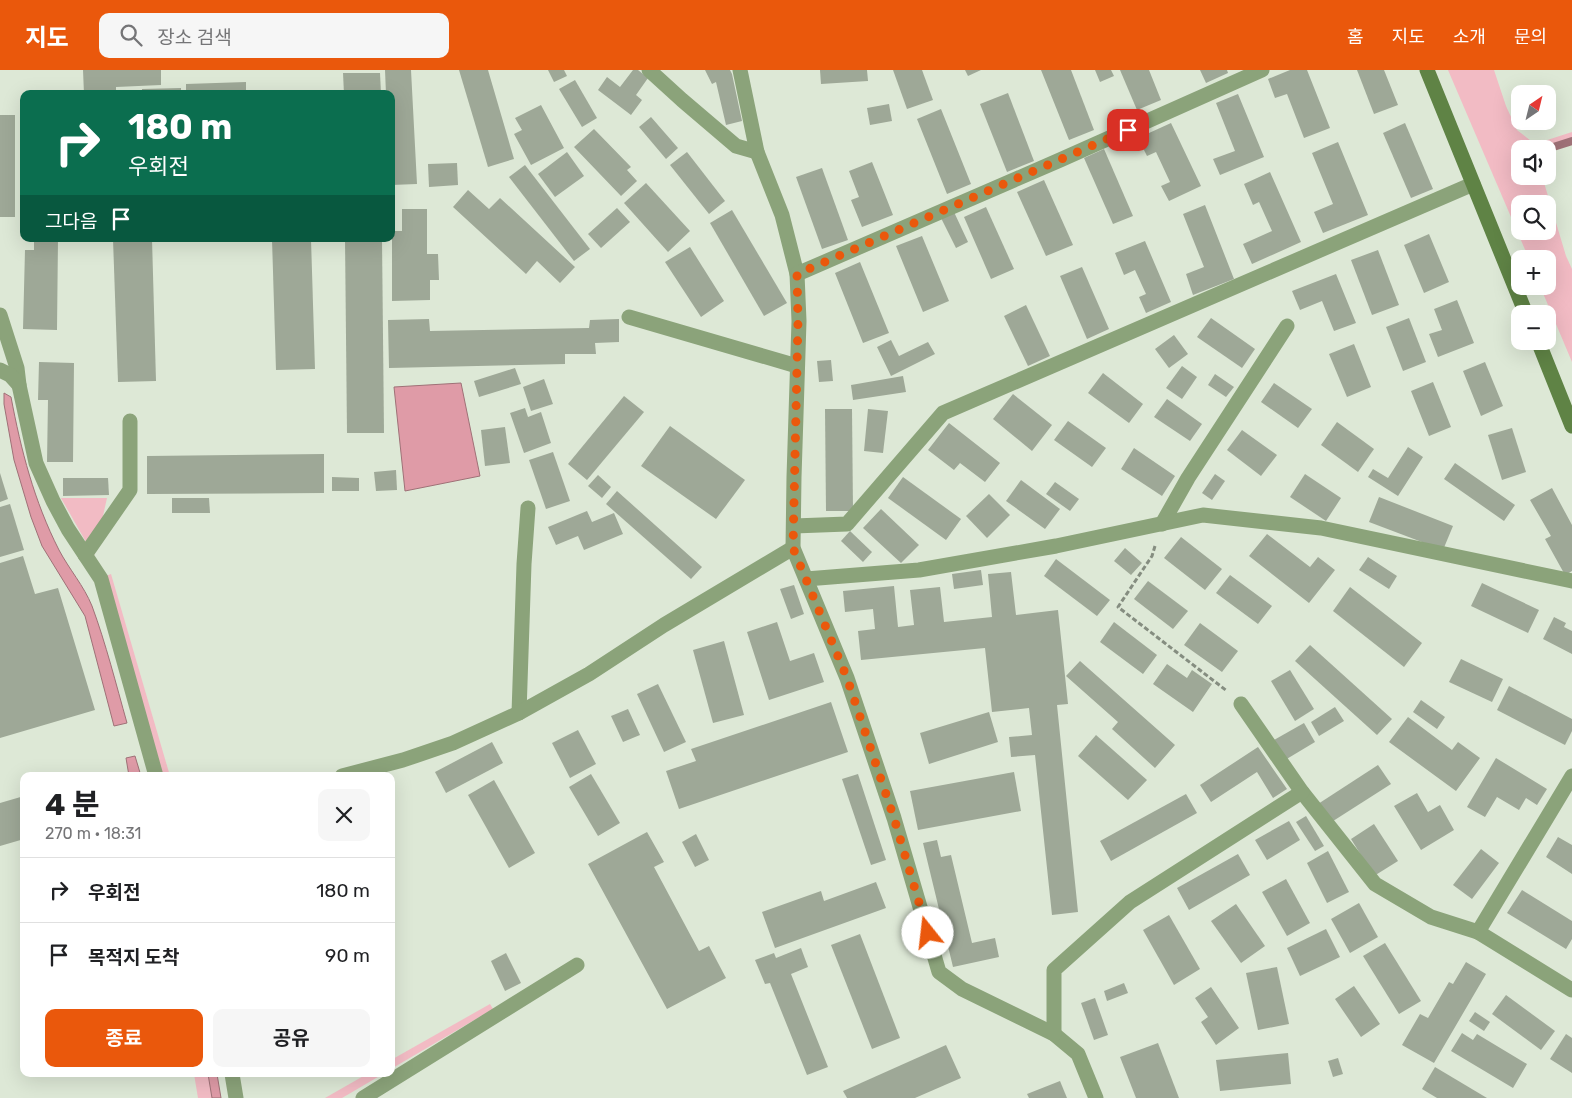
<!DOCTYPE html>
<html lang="ko">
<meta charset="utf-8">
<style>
:root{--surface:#fff;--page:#f6f6f6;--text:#202124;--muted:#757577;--line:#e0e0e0;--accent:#ea580c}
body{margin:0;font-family:Rubik,"Noto Sans KR",sans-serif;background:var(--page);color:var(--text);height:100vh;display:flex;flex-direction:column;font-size:19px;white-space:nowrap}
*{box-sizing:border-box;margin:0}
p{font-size:16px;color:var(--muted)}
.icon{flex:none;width:28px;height:28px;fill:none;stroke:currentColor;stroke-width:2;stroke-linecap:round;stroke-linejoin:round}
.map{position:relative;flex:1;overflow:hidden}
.panel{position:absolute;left:20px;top:702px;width:375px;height:305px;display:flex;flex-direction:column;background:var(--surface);border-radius:10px;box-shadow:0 5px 20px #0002}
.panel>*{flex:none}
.top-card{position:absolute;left:20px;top:20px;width:375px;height:152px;border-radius:10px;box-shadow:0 5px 20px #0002;background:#0b6e4f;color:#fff;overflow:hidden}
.needle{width:32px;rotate:35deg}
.controls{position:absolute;left:1511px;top:15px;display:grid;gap:10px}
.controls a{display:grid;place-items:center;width:45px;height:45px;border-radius:10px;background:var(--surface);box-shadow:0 5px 20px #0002;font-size:25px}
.pin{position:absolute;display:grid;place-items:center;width:42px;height:42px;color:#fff;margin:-21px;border-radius:10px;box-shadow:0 2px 8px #0006}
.me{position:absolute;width:55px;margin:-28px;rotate:344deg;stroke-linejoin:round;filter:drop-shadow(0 0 4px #0008)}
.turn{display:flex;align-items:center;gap:18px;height:105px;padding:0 25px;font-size:22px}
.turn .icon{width:65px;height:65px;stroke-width:2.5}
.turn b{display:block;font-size:35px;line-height:42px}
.then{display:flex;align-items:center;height:48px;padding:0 25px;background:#0003;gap:10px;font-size:19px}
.round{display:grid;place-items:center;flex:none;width:52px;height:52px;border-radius:10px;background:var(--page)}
.overview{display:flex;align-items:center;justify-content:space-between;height:85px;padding:0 25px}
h1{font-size:30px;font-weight:700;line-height:38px}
.primary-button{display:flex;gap:10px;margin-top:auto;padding:10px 25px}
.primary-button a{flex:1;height:58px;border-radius:10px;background:var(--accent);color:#fff;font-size:20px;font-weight:700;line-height:58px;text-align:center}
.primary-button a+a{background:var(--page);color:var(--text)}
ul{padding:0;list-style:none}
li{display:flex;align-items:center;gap:15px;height:65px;padding:0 25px;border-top:1px solid var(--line)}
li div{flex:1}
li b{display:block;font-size:19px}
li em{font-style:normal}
header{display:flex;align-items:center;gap:30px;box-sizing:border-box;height:70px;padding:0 25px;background:var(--accent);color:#fff}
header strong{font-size:24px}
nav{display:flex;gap:28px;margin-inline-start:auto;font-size:18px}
.search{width:350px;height:45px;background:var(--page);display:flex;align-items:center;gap:12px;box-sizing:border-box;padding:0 18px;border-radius:10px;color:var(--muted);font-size:19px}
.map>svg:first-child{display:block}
.green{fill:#f2bbc4;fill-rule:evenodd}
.water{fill:#df9ba7;stroke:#9f7177}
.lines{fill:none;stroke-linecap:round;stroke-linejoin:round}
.stream{stroke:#9f7177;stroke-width:8}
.building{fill:#9ea897}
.path{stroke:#858d80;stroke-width:3;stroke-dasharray:5 2.5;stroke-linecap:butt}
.lane{stroke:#8ba37a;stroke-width:15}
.street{stroke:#8ba37a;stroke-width:15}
.secondary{stroke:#5f8345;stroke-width:15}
.route{stroke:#ea580c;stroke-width:9;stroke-dasharray:0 16.2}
</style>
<header>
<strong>지도</strong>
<div class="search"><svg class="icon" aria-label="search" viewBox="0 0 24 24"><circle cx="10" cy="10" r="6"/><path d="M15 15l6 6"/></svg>장소 검색</div>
<nav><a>홈</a><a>지도</a><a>소개</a><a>문의</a></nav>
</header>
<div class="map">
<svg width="1572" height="1028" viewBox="0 0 1572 1028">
<rect width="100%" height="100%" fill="#dde8d6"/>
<g class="green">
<path d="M1448 0H1494L1506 36 1517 60 1535 74 1572 62V69L1540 79H1520V85L1518 86 1520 90V106H1542L1566 186 1572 199V292L1540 216H1548V189H1529ZM1520 134H1548V161H1520Z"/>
<polygon points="61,428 107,428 94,486"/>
<polygon points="111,504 170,706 163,706 106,506"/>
<polygon points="490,934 493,939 391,999 391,990"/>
<polygon points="194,1004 208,1004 212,1028 198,1028"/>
<polygon points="367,1004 383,1004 342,1028 325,1028"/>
</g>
<g class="water">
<polygon points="461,313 480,406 405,421 394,317"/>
<path d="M4 323 11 327C21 380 34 431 59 480 69 499 84 516 92 536 106 574 116 614 127 653L114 656 85 546 42 476 31 447 14 390 4 334Z"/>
<polygon points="135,686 141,706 129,706 126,688"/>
<polygon points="208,1004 217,1004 221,1028 212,1028"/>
</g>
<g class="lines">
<polyline class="stream" points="1547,79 1572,71"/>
</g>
<g class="building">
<polygon points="83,0 161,0 161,15 116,17 116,24 84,24"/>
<polygon points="385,0 411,0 417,114 391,115 391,24 386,24"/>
<polygon points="459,0 488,0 514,89 488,97"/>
<polygon points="548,0 564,0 567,6 554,12"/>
<polygon points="633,0 638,0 648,8 636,25 642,30 631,45 598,20 607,7 620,17"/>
<polygon points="705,0 730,0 732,4 742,51 726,55 716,12 712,14"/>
<polygon points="820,0 867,0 868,11 821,14"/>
<polygon points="893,0 922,0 933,30 907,39"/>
<polygon points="965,0 981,0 968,6"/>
<polygon points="1041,0 1071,0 1094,60 1069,70"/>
<polygon points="1095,0 1111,0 1114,6 1100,12"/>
<polygon points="1120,0 1149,0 1161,30 1137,40"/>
<polygon points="1200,0 1227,0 1228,3 1206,13"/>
<polygon points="1290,0 1307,0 1330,58 1304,68 1287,24 1275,28 1268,9"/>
<polygon points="1357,0 1384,0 1398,35 1374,44"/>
<polygon points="343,3 380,3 381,24 344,24"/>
<polygon points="575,10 597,48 582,57 559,19"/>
<polygon points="246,12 246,24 186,24 186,14"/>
<polygon points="181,18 181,24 142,24 142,19"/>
<polygon points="1008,23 1034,91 1007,102 980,34"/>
<polygon points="1238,24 1264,87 1220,105 1213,89 1235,81 1216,33"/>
<polygon points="889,34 892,51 870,55 867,38"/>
<polygon points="541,35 564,78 531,95 514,64 522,60 515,48"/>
<polygon points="941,39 971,114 947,124 917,49"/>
<rect x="0" y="45" width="15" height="102"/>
<polygon points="651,47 678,78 666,89 639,57"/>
<polygon points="1171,53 1201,116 1169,131 1161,116 1170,112 1156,82 1147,86 1138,68"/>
<polygon points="1405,53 1433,119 1411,128 1383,63"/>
<polygon points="594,59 631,97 627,100 637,111 621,126 574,77"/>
<polygon points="1338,72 1368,145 1323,163 1314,142 1333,134 1312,83"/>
<polygon points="1104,79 1133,146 1113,154 1084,88"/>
<polygon points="567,82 584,106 555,127 538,104"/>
<polygon points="687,82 725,131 709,144 670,95"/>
<polygon points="872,92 893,145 862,157 851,130 859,127 849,101"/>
<polygon points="457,93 458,115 429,117 428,94"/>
<polygon points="525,95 590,179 574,191 509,107"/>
<polygon points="822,98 848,170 822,179 796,107"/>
<polygon points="1270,102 1301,172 1252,194 1243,174 1272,161 1259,132 1253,135 1244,114"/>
<polygon points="1044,110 1073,175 1046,186 1017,122"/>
<polygon points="646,113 690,161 668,182 624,133"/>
<polygon points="468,120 489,139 500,128 575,197 560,213 537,191 526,204 453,137"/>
<polygon points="1205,135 1234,209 1193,225 1186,204 1204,197 1183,144"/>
<polygon points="986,137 1014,199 991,209 964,147"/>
<polygon points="617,138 630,152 601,178 588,164"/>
<polygon points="402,139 427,139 427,184 438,184 439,210 430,210 430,230 392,231 392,161 402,161"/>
<polygon points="732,140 787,233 764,246 710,153"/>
<polygon points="954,142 968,172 956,178 941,148"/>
<polygon points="1429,164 1449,212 1424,223 1404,175"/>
<polygon points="922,166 949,231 923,242 896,176"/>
<polygon points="34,169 58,169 57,260 23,259 25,180 34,180"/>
<polygon points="113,169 152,169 156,311 118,312"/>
<polygon points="272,169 311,169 315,299 276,300"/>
<polygon points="345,169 382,169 384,363 347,363"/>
<polygon points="1145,171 1171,232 1146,243 1139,227 1146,224 1135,200 1124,205 1115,183"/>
<polygon points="690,177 724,231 701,247 665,192"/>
<polygon points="1378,180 1399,235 1372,245 1351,190"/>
<polygon points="860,192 889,263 863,273 835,203"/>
<polygon points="1082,197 1109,259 1087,269 1060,206"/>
<polygon points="1336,204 1356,253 1334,261 1322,231 1300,240 1292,221"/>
<polygon points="1457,230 1474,273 1438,287 1429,264 1442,260 1434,239"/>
<polygon points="1026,235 1050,286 1028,296 1004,246"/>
<polygon points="1211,248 1255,279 1242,298 1197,267"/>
<polygon points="1409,248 1426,292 1403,301 1386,257"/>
<polygon points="429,249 430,261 589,258 590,250 619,249 619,272 595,273 596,284 565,284 565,294 389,298 388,250"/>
<polygon points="1174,265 1188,284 1169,298 1155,279"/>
<polygon points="891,270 899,286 928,272 935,284 891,306 877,277"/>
<polygon points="1354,274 1371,317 1347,327 1329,284"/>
<polygon points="831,290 833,311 819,312 817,291"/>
<polygon points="39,292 74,293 73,392 47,392 48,330 38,330"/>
<polygon points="1485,292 1503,336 1481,346 1463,301"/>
<polygon points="1182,296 1197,307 1182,329 1166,318"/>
<polygon points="515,298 521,314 479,327 474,311"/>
<polygon points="1103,303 1143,334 1129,353 1088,323"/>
<polygon points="1215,304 1234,317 1226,327 1208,315"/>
<polygon points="903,306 906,322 853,330 851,315"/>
<polygon points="544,309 553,334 531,341 523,317"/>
<polygon points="1433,312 1451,357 1429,366 1411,321"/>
<polygon points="1274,313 1312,339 1298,358 1261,332"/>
<polygon points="1013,324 1052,355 1032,381 993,349"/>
<polygon points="624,326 644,342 587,410 568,394"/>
<polygon points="1167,329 1202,354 1190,371 1154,347"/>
<polygon points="525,338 528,347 541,342 551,373 524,383 510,343"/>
<polygon points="825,339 852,339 853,441 826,441"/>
<polygon points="868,339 888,341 883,383 864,381"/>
<polygon points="1068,351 1106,378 1092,397 1054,370"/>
<polygon points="1337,352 1374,379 1358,402 1321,375"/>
<polygon points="949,353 1000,393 985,412 960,393 954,400 928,380"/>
<polygon points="670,356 745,410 716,449 641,396"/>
<polygon points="505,357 510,393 485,396 481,360"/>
<polygon points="1512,358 1526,402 1502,410 1488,365"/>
<polygon points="1242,360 1277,385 1261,406 1227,380"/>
<polygon points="1408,377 1423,387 1398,426 1368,407 1373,399 1388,408"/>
<polygon points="1134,378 1175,406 1162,426 1121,399"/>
<polygon points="553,382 570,431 546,439 529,390"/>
<polygon points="324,384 324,423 147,424 147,386"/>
<polygon points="1455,393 1515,435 1504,451 1444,409"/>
<polygon points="396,400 397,420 376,421 374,402"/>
<polygon points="0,403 8,429 0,432"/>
<polygon points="1215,404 1225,411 1212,430 1202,423"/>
<polygon points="1305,404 1341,428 1326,451 1290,427"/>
<polygon points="598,405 611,417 602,428 588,416"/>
<polygon points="332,407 359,408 359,421 332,421"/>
<polygon points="903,407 961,449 946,470 888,428"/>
<polygon points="63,408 108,408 109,425 63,426"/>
<polygon points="1021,410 1060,439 1045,459 1006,431"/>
<polygon points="1055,412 1079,429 1070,441 1046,424"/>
<polygon points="1552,418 1572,455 1572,501 1565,505 1545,469 1551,466 1530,430"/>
<polygon points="617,421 702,497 691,509 606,434"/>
<polygon points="989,424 1010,445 987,468 966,446"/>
<polygon points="1379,427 1453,456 1443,480 1369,452"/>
<polygon points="172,428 209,428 210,443 172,443"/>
<polygon points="10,434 24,480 0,487 0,437"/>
<polygon points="881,439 919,475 901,493 863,458"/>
<polygon points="587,441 592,452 614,443 623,464 584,480 578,466 556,475 548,457"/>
<polygon points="850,461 872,482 863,492 841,471"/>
<polygon points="1267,464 1310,497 1318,487 1335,500 1309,533 1249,486"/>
<polygon points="1181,467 1222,499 1205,520 1164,488"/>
<polygon points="1125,478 1142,493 1131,505 1114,491"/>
<polygon points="23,486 35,524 58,518 95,640 0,668 0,493"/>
<polygon points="1368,487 1397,506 1389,519 1359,500"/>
<polygon points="1056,489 1110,530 1097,546 1044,506"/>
<polygon points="981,500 983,515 954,519 952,504"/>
<polygon points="1011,502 1016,545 1058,540 1068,634 1057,635 1078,842 1052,845 1035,685 1011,687 1009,667 1032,665 1029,638 992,642 985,578 861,590 858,561 875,559 873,539 845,542 843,521 894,516 898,557 914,555 910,520 940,517 944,552 992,547 988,504"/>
<polygon points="1230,505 1272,536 1258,554 1216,523"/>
<polygon points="1148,511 1188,541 1173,559 1134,529"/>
<polygon points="1482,513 1539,540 1528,563 1471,536"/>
<polygon points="794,515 804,544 791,549 780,519"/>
<polygon points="1350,517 1422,573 1404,597 1333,541"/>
<polygon points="1554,547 1566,553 1564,557 1572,561 1572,584 1543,569"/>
<polygon points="777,552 790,591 814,583 824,612 769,630 747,562"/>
<polygon points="1114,552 1157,585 1143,604 1100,572"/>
<polygon points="1200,553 1238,581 1222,602 1184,575"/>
<polygon points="724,571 744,645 713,653 693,580"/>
<polygon points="1310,575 1392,649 1377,665 1295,591"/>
<polygon points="1461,589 1503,609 1492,632 1449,612"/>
<polygon points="1080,591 1175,675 1155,698 1112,659 1118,652 1066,606"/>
<polygon points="1167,594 1187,608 1192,600 1212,614 1193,642 1153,614"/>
<polygon points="1290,600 1314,639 1295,651 1271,611"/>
<polygon points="658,614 686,672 664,682 637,624"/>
<polygon points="1509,616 1572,649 1572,661 1565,675 1497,640"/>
<polygon points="1421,630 1445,647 1437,659 1413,642"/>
<polygon points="831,632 848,682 679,739 666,701 696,691 691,679"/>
<polygon points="1335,637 1344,651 1319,666 1311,652"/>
<polygon points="628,639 640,665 623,672 611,646"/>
<polygon points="989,642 998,672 929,694 920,663"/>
<polygon points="1408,647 1452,680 1458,672 1480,688 1456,721 1389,672"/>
<polygon points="1304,653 1315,672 1285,690 1274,670"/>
<polygon points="578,660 596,694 570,708 552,673"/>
<polygon points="1096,665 1147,710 1128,730 1078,686"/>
<polygon points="492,672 503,693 446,723 435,702"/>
<polygon points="1258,677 1287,719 1273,728 1257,702 1211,732 1200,715"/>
<polygon points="1496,688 1547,719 1537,735 1526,728 1519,740 1497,727 1485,747 1467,737"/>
<polygon points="1378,695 1391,714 1330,753 1318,734"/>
<polygon points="1014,702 1021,741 918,760 910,721"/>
<polygon points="591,704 620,753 598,766 569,717"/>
<polygon points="858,704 886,790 871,795 842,709"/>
<polygon points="494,710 535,783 509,798 468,725"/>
<polygon points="1417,723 1428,742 1440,735 1454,760 1421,780 1394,736"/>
<polygon points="1186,724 1197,743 1111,791 1100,771"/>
<polygon points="24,726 24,747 20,748 24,761 24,769 0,776 0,733"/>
<polygon points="1306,746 1324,776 1315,781 1296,752"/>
<polygon points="1289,751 1300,770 1267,790 1255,770"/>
<polygon points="1374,754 1398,791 1374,806 1351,769"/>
<polygon points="647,762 664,792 654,797 699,881 709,876 726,908 667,939 588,794"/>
<polygon points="696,764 709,790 695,797 682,772"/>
<polygon points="1558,767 1572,775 1572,804 1546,787"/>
<polygon points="937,770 941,787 951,785 972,873 995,868 999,887 953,897 923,773"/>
<polygon points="1481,779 1499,793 1472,829 1453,815"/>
<polygon points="1328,781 1349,822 1327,833 1307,793"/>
<polygon points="1238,784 1250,805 1189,840 1177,818"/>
<polygon points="1286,809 1310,853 1287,866 1262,822"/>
<polygon points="876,812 886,838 775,878 762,842 821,821 824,831"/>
<polygon points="1522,820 1572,851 1572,869 1566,879 1507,843"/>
<polygon points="1359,833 1378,867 1350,883 1331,849"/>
<polygon points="1236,834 1265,876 1241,893 1211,851"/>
<polygon points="1169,845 1200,899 1174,915 1143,860"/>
<polygon points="1326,859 1340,887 1300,906 1287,878"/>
<polygon points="860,864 900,968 872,979 831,875"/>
<polygon points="1385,873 1421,931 1399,944 1363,886"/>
<polygon points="801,878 808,897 791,904 828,997 807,1005 770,913 765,914 755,890 774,883 776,888"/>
<polygon points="506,883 521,913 505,921 491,891"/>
<polygon points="1466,892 1486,904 1434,993 1402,975 1420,944 1428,948 1449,912 1453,914"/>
<polygon points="1277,897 1289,954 1258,960 1246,903"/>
<polygon points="1124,913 1128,923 1107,931 1104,921"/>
<polygon points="1354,916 1380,954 1361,967 1335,929"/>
<polygon points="1211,917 1239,958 1216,975 1201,952 1208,947 1195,928"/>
<polygon points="1506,925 1555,961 1541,980 1492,944"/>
<polygon points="1095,928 1108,965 1094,970 1081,933"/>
<polygon points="1475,942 1490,952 1484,961 1469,951"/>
<polygon points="1462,963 1473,970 1477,964 1527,994 1513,1018 1451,981"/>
<polygon points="1566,964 1572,968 1572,1003 1550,989"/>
<polygon points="1158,973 1179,1028 1136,1028 1120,987"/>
<polygon points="946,975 961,1008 915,1028 847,1028 843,1021"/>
<polygon points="1288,983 1291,1014 1220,1021 1216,990"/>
<polygon points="1338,988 1343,1004 1333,1007 1328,991"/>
<polygon points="1435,997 1487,1028 1437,1028 1422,1019"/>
<polygon points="1060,1011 1067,1028 1029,1028 1027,1024"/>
</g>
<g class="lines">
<polyline class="path" points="1155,476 1152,486 1118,537 1227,621"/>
<g class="lane">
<polyline points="629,247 797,296"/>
<polyline points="85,485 130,420 130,351"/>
<polyline points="519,643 524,494 528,438"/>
<polyline points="363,1028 577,895"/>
</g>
<g class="street">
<polyline points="649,0 682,30 736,76 757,82"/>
<polyline points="740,0 757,82 782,145 797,204 799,251 794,407 793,478 847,608 894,748 939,902 962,919 1054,964 1078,984 1096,1028"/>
<polyline points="797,204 1060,90 1262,0"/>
<polyline points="0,245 17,298 19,315"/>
<polyline points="0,300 10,305 19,315 36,393 53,431 68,459 101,509 156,706"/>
<polyline points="1162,454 1188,408 1287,256"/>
<polyline points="794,456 847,454 943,343 1473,114"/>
<polyline points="806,509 919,500 1056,476 1203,445 1321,458 1572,511"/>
<polyline points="1241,634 1302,722 1375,814 1431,847 1478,862"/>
<polyline points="342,706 403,690 453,673 519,643 589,604 664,555 793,478"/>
<polyline points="1572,706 1478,862 1572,920"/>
<polyline points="1054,964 1054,900 1130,832 1302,722"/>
<polyline points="232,1004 236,1028"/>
</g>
<g class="secondary">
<polyline points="1427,0 1526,244"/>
<polyline points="1538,271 1572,356"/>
</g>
</g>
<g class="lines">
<polyline class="route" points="928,863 894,748 847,608 793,478 798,251 797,204 1128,60"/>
</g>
</svg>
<div class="controls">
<a><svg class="needle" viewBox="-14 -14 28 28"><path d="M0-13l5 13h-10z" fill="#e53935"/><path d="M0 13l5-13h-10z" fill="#757577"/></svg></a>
<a><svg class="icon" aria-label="sound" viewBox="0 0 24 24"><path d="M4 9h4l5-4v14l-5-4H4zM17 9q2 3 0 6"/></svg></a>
<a><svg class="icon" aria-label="search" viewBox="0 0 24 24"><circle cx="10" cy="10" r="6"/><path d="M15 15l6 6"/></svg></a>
<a>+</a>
<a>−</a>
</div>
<div class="pin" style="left:1128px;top:60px;background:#d93025"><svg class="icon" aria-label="arrive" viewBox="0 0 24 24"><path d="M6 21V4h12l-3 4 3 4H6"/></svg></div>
<svg class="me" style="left:928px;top:863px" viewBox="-20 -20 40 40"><circle r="19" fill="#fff"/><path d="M0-13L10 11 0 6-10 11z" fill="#ea580c"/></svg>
<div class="top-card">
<div class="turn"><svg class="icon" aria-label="right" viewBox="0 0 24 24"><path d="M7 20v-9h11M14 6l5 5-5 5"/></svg><div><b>180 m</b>우회전</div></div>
<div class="then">그다음<svg class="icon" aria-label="arrive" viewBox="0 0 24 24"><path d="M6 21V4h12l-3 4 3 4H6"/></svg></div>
</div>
<section class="panel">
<div class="overview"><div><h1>4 분</h1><p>270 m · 18:31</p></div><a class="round"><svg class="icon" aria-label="close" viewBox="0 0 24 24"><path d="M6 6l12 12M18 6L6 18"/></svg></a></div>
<ul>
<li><svg class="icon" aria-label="right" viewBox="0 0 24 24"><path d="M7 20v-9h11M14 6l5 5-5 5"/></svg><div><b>우회전</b></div><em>180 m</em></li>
<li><svg class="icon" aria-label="arrive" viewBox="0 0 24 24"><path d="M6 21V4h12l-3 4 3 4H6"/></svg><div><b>목적지 도착</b></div><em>90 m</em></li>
</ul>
<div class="primary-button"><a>종료</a><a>공유</a></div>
</section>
</div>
